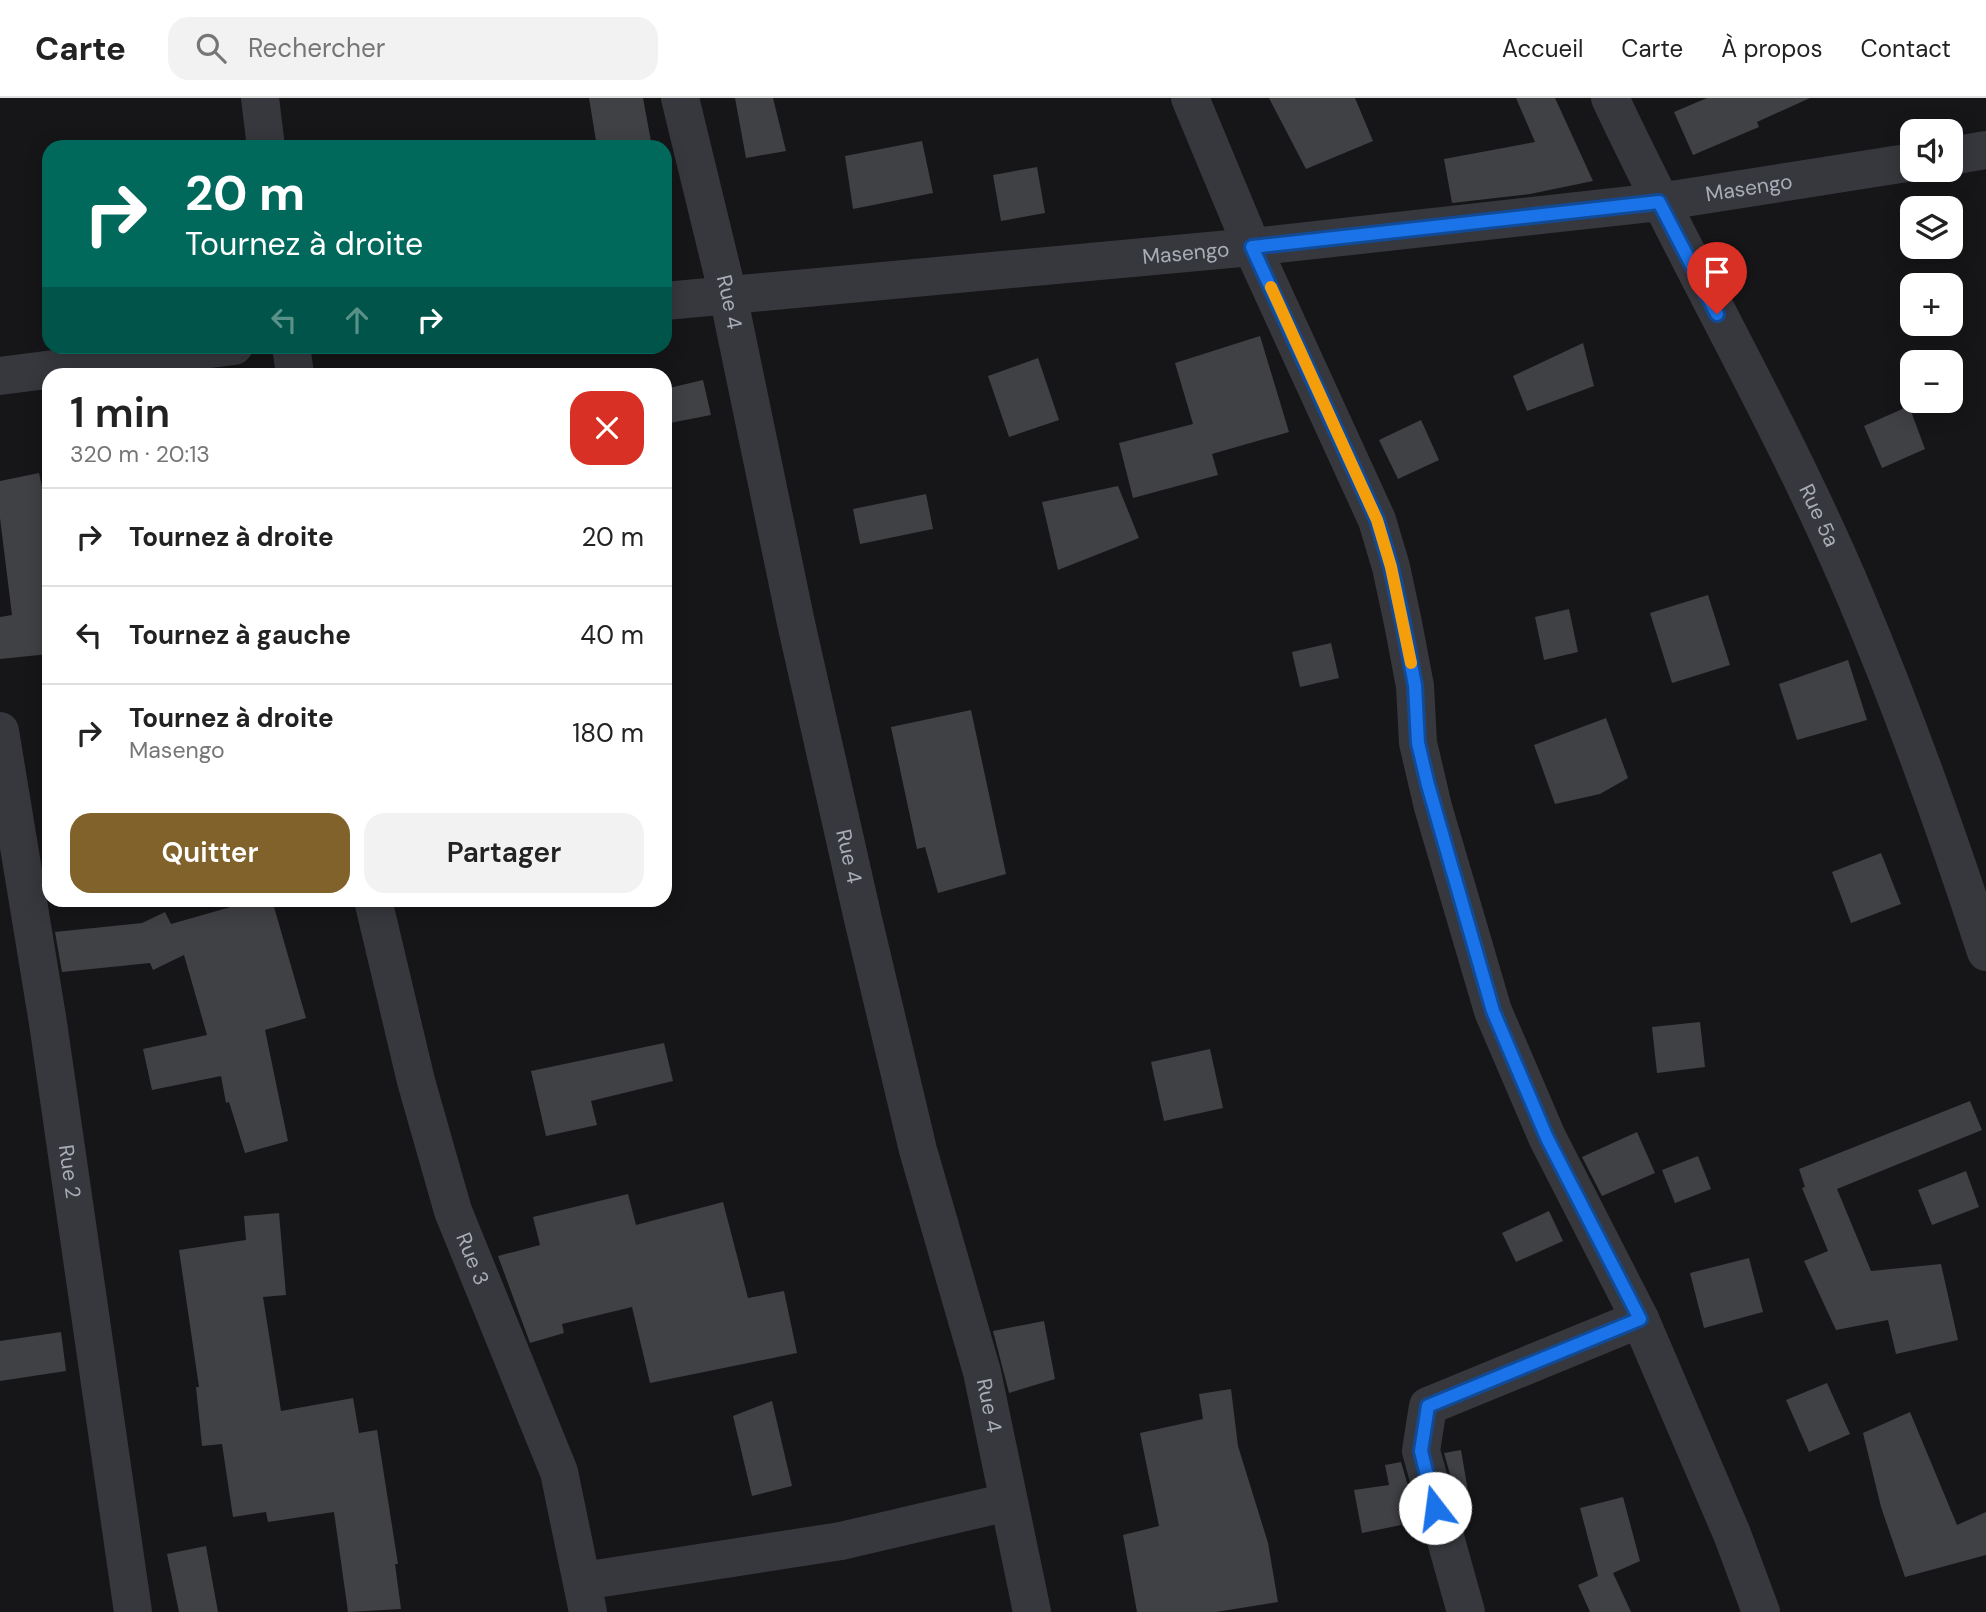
<!DOCTYPE html>
<html lang="fr">
<meta charset="utf-8">
<style>
:root{--surface:#fff;--page:#f2f2f2;--text:#222;--muted:#767676;--line:#e0e0e0;--accent:#80622a}
body{margin:0;font-family:"DM Sans",sans-serif;background:var(--page);color:var(--text);height:100vh;display:flex;flex-direction:column;font-size:26px;white-space:nowrap}
*{box-sizing:border-box;margin:0}
p{font-size:23px;color:var(--muted)}
.icon{flex:none;width:38px;height:38px;fill:none;stroke:currentColor;stroke-width:2;stroke-linecap:round;stroke-linejoin:round}
.map{position:relative;flex:1;overflow:hidden}
.details{position:absolute;left:42px;top:270px;width:630px;height:539px;display:flex;flex-direction:column;background:var(--surface);border-radius:21px;box-shadow:0 4px 18px #0003}
.details>*{flex:none}
.guide{position:absolute;left:42px;top:42px;width:630px;height:214px;border-radius:21px;box-shadow:0 4px 18px #0003;background:#00695c;color:#fff;overflow:hidden}
.tools{position:absolute;left:1900px;top:21px;display:grid;gap:14px}
.tools a{display:grid;place-items:center;width:63px;height:63px;border-radius:14px;background:var(--surface);box-shadow:0 4px 18px #0003;font-size:35px}
.pin{position:absolute;display:grid;place-items:center;width:60px;height:60px;color:#fff;margin:-72px -30px;border-radius:50% 50% 50% 0;rotate:-45deg;box-shadow:0 0 7px #0007}
.pin .icon{rotate:45deg}
.me{position:absolute;width:77px;margin:-38px;rotate:345deg;stroke-linejoin:round;filter:drop-shadow(0 0 5px #0008)}
.turn{display:flex;align-items:center;gap:24px;height:147px;padding:0 28px;font-size:32px}
.turn .icon{width:91px;height:91px;stroke-width:2.5}
.turn b{display:block;font-size:49px;line-height:60px}
.lanes{display:flex;align-items:center;height:66px;padding:0 28px;background:#0003;justify-content:center;gap:35px;direction:ltr}
.lanes .off{opacity:.35}
.round{display:grid;place-items:center;flex:none;width:74px;height:74px;border-radius:21px;background:var(--page)}
.head{display:flex;align-items:center;justify-content:space-between;height:119px;padding:0 28px}
h1{font-size:42px;font-weight:600;line-height:52px}
.action{display:flex;gap:14px;margin-top:auto;padding:14px 28px}
.action a{flex:1;height:80px;border-radius:21px;background:var(--accent);color:#fff;font-size:28px;font-weight:600;line-height:80px;text-align:center}
.action a+a{background:var(--page);color:var(--text)}
ul{padding:0;list-style:none}
li{display:flex;align-items:center;gap:21px;height:98px;padding:0 28px;border-top:2px solid var(--line)}
li div{flex:1}
li b{display:block;font-size:26px}
li em{font-style:normal}
header{display:flex;align-items:center;gap:42px;box-sizing:border-box;height:98px;padding:0 35px;background:var(--surface);border-bottom:2px solid var(--line)}
header strong{font-size:33px}
nav{display:flex;gap:38px;margin-inline-start:auto;font-size:24px}
.search{width:490px;height:63px;background:var(--page);display:flex;align-items:center;gap:18px;box-sizing:border-box;padding:0 24px;border-radius:21px;color:var(--muted);font-size:26px}
.map>svg:first-child{display:block}
.building{fill:#404145}
.lines{fill:none;stroke-linecap:round;stroke-linejoin:round}
.minor{stroke:#37383d;stroke-width:38}
.route-casing{stroke:#114b97;stroke-width:18}
.route{stroke:#1a73e8;stroke-width:12}
.slow{stroke:#f59e0b;stroke-width:12}
.labels{text-anchor:middle;stroke-width:5;stroke-linejoin:round;paint-order:stroke}
.street-label{font-size:21px;fill:#a8adb8;stroke:#111113}
</style>
<header>
<strong>Carte</strong>
<div class="search"><svg class="icon" aria-label="search" viewBox="0 0 24 24"><circle cx="10" cy="10" r="6"/><path d="M15 15l6 6"/></svg>Rechercher</div>
<nav><a>Accueil</a><a>Carte</a><a>À propos</a><a>Contact</a></nav>
</header>
<div class="map">
<svg width="1986" height="1514" viewBox="0 0 1986 1514">
<rect width="100%" height="100%" fill="#161618"/>
<g class="building">
<polygon points="589,0 643,0 652,49 597,49"/>
<polygon points="735,0 773,0 786,53 746,60"/>
<polygon points="1269,0 1355,0 1373,43 1306,71"/>
<polygon points="1516,0 1555,0 1593,83 1530,96 1452,105 1444,61 1535,44"/>
<polygon points="1707,0 1810,0 1757,24 1759,29 1693,57 1674,14"/>
<polygon points="922,43 933,95 853,111 845,58"/>
<polygon points="1037,69 1045,115 1001,123 993,77"/>
<polygon points="1260,238 1289,334 1212,356 1218,377 1133,400 1119,345 1193,326 1175,265"/>
<polygon points="1583,245 1594,288 1527,313 1513,278"/>
<polygon points="1038,260 1059,322 1009,339 988,278"/>
<polygon points="703,282 711,317 665,326 665,291"/>
<polygon points="1909,308 1925,351 1882,370 1864,328"/>
<polygon points="1421,322 1439,362 1398,381 1379,342"/>
<polygon points="39,375 49,422 49,556 0,561 0,519 12,517 0,420 0,383"/>
<polygon points="1118,388 1139,440 1058,472 1042,404"/>
<polygon points="926,396 933,431 860,446 853,411"/>
<polygon points="1708,497 1730,567 1672,585 1650,515"/>
<polygon points="1569,511 1578,554 1544,562 1535,519"/>
<polygon points="1331,545 1339,580 1300,589 1292,554"/>
<polygon points="1848,562 1867,622 1797,642 1779,586"/>
<polygon points="971,612 1006,776 938,795 925,749 917,751 891,629"/>
<polygon points="1606,620 1628,680 1600,696 1555,706 1534,647"/>
<polygon points="1881,755 1901,806 1851,825 1832,774"/>
<polygon points="255,802 272,802 306,920 265,932 288,1043 245,1055 229,1004 226,1005 221,978 152,992 143,951 207,937 184,857 153,872 150,865 62,874 55,834 142,825 165,814 171,826"/>
<polygon points="1700,924 1705,969 1657,975 1652,929"/>
<polygon points="664,945 673,983 591,1003 597,1027 546,1038 531,973"/>
<polygon points="1210,951 1223,1010 1164,1023 1151,964"/>
<polygon points="1970,1003 1982,1032 1837,1091 1871,1173 1941,1166 1958,1242 1896,1256 1888,1222 1836,1232 1804,1163 1828,1153 1802,1090 1805,1089 1799,1071"/>
<polygon points="1637,1034 1655,1075 1602,1098 1582,1059"/>
<polygon points="1698,1058 1711,1091 1675,1105 1662,1072"/>
<polygon points="1966,1073 1979,1109 1932,1127 1918,1092"/>
<polygon points="628,1096 636,1127 723,1104 748,1200 784,1193 797,1255 650,1285 632,1209 562,1226 564,1235 530,1245 498,1158 540,1147 533,1119"/>
<polygon points="1549,1113 1563,1143 1516,1164 1502,1135"/>
<polygon points="279,1115 286,1197 263,1199 281,1313 353,1300 359,1335 377,1332 398,1466 395,1466 401,1511 348,1514 334,1414 268,1424 266,1414 233,1419 222,1346 202,1348 196,1289 199,1289 179,1152 246,1142 244,1118"/>
<polygon points="1749,1160 1763,1214 1704,1230 1690,1175"/>
<polygon points="1044,1223 1055,1281 1009,1295 993,1233"/>
<polygon points="61,1234 66,1273 0,1283 0,1243"/>
<polygon points="1827,1285 1850,1336 1809,1354 1786,1302"/>
<polygon points="1231,1291 1238,1348 1268,1445 1278,1504 1216,1514 1137,1514 1123,1437 1159,1428 1140,1335 1203,1321 1199,1296"/>
<polygon points="772,1303 792,1388 752,1398 733,1318"/>
<polygon points="1910,1314 1957,1427 1986,1414 1986,1457 1905,1479 1881,1409 1863,1335"/>
<polygon points="1461,1352 1469,1399 1457,1401 1444,1355"/>
<polygon points="1401,1364 1414,1408 1398,1410 1401,1427 1362,1435 1354,1392 1389,1387 1385,1367"/>
<polygon points="1623,1399 1640,1463 1613,1475 1631,1514 1590,1514 1578,1487 1598,1478 1580,1410"/>
<polygon points="206,1448 218,1514 179,1514 167,1456"/>
</g>
<g class="lines">
<g class="minor">
<polyline points="260,0 266,49"/>
<path id="s1" d="M680 0 728 197 796 525 863 821 918 1052 982 1274 1032 1514"/>
<polyline points="1190,0 1252,149 1377,422 1391,469 1403,525 1415,588 1418,645 1433,709 1493,913 1547,1039 1640,1221 1732,1436 1761,1514"/>
<path id="s2" d="M1610 0C1688 167 1783 327 1855 498 1904 614 1947 734 1986 854"/>
<polyline points="1951,58 1986,52"/>
<path id="s3" d="M665 203 1252 149 1659 104 1913 64"/>
<polyline points="291,248 295,276"/>
<polyline points="0,278 234,248"/>
<path id="s4" d="M0 633 48 925 133 1514"/>
<path id="s5" d="M373 802 416 983 453 1113 559 1374 588 1514"/>
<polyline points="583,1483 841,1443 1008,1404"/>
<polyline points="1466,1514 1421,1353 1428,1308 1640,1221"/>
</g>
</g>
<g class="lines">
<g class="route-casing">
<polyline id="route" points="1435,1410 1421,1353 1428,1308 1640,1221 1547,1040 1493,913 1428,687 1418,645 1415,587 1403,525 1391,469 1377,422 1252,149 1659,104 1717,216"/>
</g>
<use href="#route" class="route"/>
<polyline class="slow" points="1271,189 1377,422 1391,469 1411,565"/>
</g>
<g class="labels">
<g class="street-label">
<text dy="7" stroke="none"><textPath href="#s3" startOffset="1090">Masengo</textPath></text>
<text dy="7" stroke="none"><textPath href="#s3" startOffset="523">Masengo</textPath></text>
<text dy="7" stroke="none"><textPath href="#s1" startOffset="210">Rue 4</textPath></text>
<text dy="7" stroke="none"><textPath href="#s2" startOffset="467">Rue 5a</textPath></text>
<text dy="7" stroke="none"><textPath href="#s1" startOffset="777">Rue 4</textPath></text>
<text dy="7" stroke="none"><textPath href="#s4" startOffset="446">Rue 2</textPath></text>
<text dy="7" stroke="none"><textPath href="#s5" startOffset="373">Rue 3</textPath></text>
<text dy="7" stroke="none"><textPath href="#s1" startOffset="1344">Rue 4</textPath></text>
</g>
</g>
</svg>
<div class="tools">
<a><svg class="icon" aria-label="sound" viewBox="0 0 24 24"><path d="M4 9h4l5-4v14l-5-4H4zM17 9q2 3 0 6"/></svg></a>
<a><svg class="icon" aria-label="layers" viewBox="0 0 24 24"><path d="M12 4l9 5-9 5-9-5zM3 14l9 5 9-5"/></svg></a>
<a>+</a>
<a>−</a>
</div>
<div class="pin" style="left:1717px;top:216px;background:#d93025"><svg class="icon" aria-label="arrive" viewBox="0 0 24 24"><path d="M6 21V4h12l-3 4 3 4H6"/></svg></div>
<svg class="me" style="left:1435px;top:1410px" viewBox="-20 -20 40 40"><circle r="19" fill="#fff"/><path d="M0-13L10 11 0 6-10 11z" fill="#1a73e8"/></svg>
<div class="guide">
<div class="turn"><svg class="icon" aria-label="right" viewBox="0 0 24 24"><path d="M7 20v-9h11M14 6l5 5-5 5"/></svg><div><b>20 m</b>Tournez à droite</div></div>
<div class="lanes"><svg class="icon off" aria-label="left" viewBox="0 0 24 24"><path d="M17 20v-9H6M10 6l-5 5 5 5"/></svg><svg class="icon off" aria-label="ahead" viewBox="0 0 24 24"><path d="M12 20V5M6 11l6-6 6 6"/></svg><svg class="icon" aria-label="right" viewBox="0 0 24 24"><path d="M7 20v-9h11M14 6l5 5-5 5"/></svg></div>
</div>
<section class="details">
<div class="head"><div><h1>1 min</h1><p>320 m · 20:13</p></div><a class="round" style="background:#d93025;color:#fff"><svg class="icon" aria-label="close" viewBox="0 0 24 24"><path d="M6 6l12 12M18 6L6 18"/></svg></a></div>
<ul>
<li><svg class="icon" aria-label="right" viewBox="0 0 24 24"><path d="M7 20v-9h11M14 6l5 5-5 5"/></svg><div><b>Tournez à droite</b></div><em>20 m</em></li>
<li><svg class="icon" aria-label="left" viewBox="0 0 24 24"><path d="M17 20v-9H6M10 6l-5 5 5 5"/></svg><div><b>Tournez à gauche</b></div><em>40 m</em></li>
<li><svg class="icon" aria-label="right" viewBox="0 0 24 24"><path d="M7 20v-9h11M14 6l5 5-5 5"/></svg><div><b>Tournez à droite</b><p>Masengo</p></div><em>180 m</em></li>
</ul>
<div class="action"><a>Quitter</a><a>Partager</a></div>
</section>
</div>
